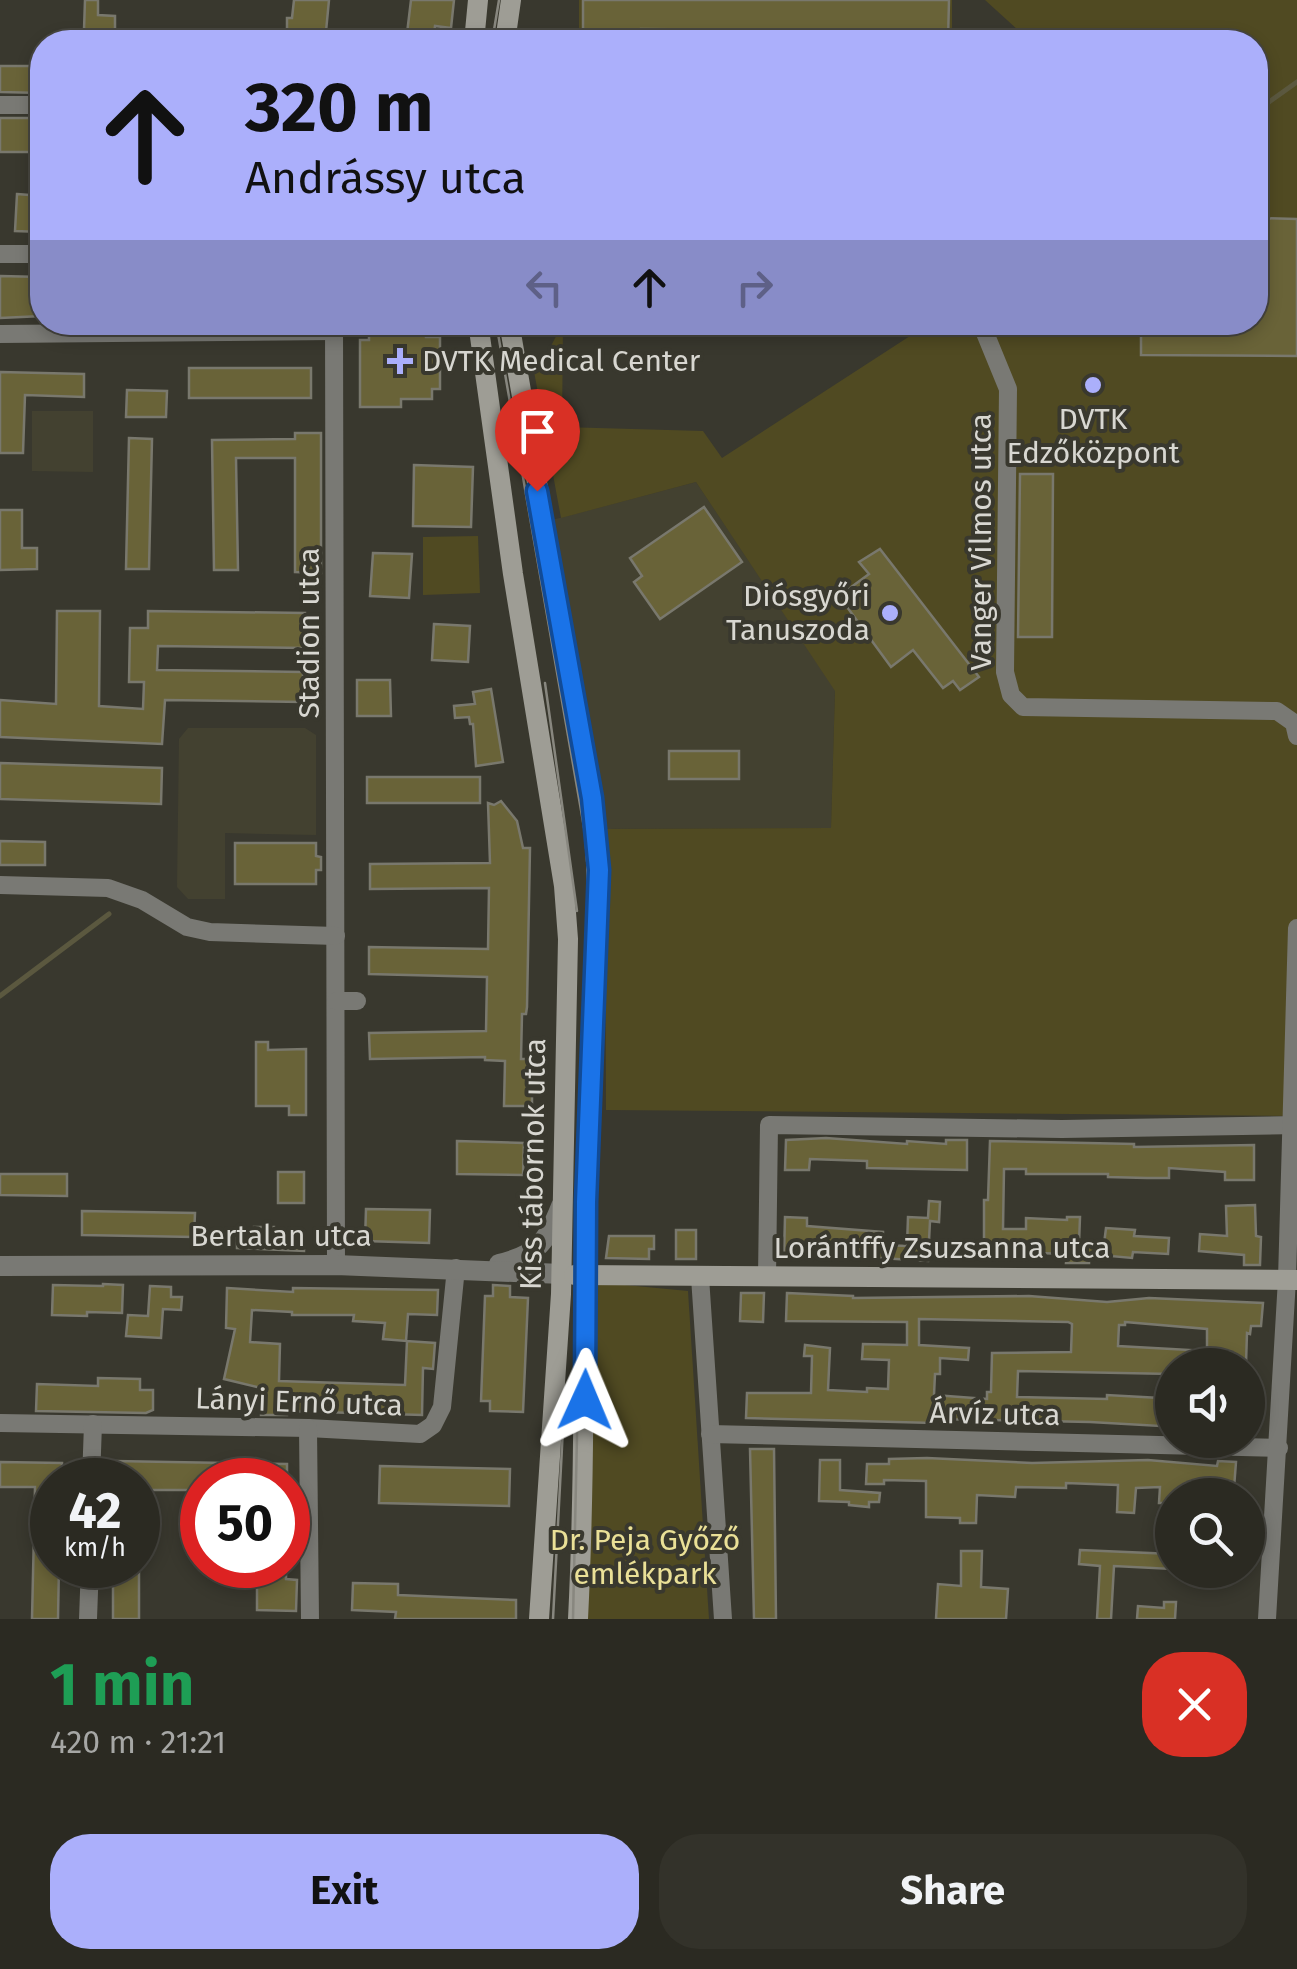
<!DOCTYPE html>
<meta charset="utf-8">
<style>
:root{--surface:#2b2a22;--page:#33322a;--text:#f1f3f6;--muted:#a6a7a5;--line:#474640;--accent:#abaffb}
body{margin:0;font-family:"Fira Sans",sans-serif;background:var(--page);color:var(--text);height:100vh;display:flex;flex-direction:column;font-size:38px;white-space:nowrap}
*{box-sizing:border-box;margin:0}
p{font-size:32px;color:var(--muted)}
.icon{flex:none;width:55px;height:55px;fill:none;stroke:currentColor;stroke-width:2;stroke-linecap:round;stroke-linejoin:round}
.map{position:relative;height:1619px;overflow:hidden}
.details{display:flex;flex-direction:column;background:var(--surface);flex:1}
.details>*{flex:none}
.guide{position:absolute;left:30px;top:30px;width:1238px;height:305px;border-radius:40px;box-shadow:0 5px 15px #0003,0 0 0 2px var(--line);background:#abaffb;color:#111;overflow:hidden}
.tools{position:absolute;left:1155px;top:1348px;display:grid;gap:20px}
.tools a{display:grid;place-items:center;width:110px;height:110px;border-radius:50%;background:var(--surface);box-shadow:0 5px 15px #0003,0 0 0 2px var(--line);font-size:50px}
.speed{position:absolute;left:30px;top:1458px;display:flex;gap:20px;font-size:50px;font-weight:700;text-align:center}
.speed>*{display:grid;place-content:center;width:130px;height:130px;border-radius:50%;background:var(--surface);box-shadow:0 5px 15px #0003,0 0 0 2px var(--line);line-height:1}
.speed small{font-size:25px;font-weight:400}
.speed .limit{border:15px solid #d22;background:#fff;color:#111}
.pin{position:absolute;display:grid;place-items:center;width:85px;height:85px;color:#fff;margin:-102px -42px;border-radius:50% 50% 50% 0;rotate:-45deg;box-shadow:0 0 10px #0007}
.pin .icon{rotate:45deg}
.me{position:absolute;width:110px;margin:-55px;rotate:1deg;stroke-linejoin:round;filter:drop-shadow(0 0 8px #0008)}
.turn{display:flex;align-items:center;gap:35px;height:210px;padding:0 50px;font-size:45px}
.turn .icon{width:130px;height:130px;stroke-width:2.5}
.turn b{display:block;font-size:70px;line-height:85px}
.lanes{display:flex;align-items:center;height:95px;padding:0 50px;background:#0003;justify-content:center;gap:50px;direction:ltr}
.lanes .off{opacity:.35}
.round{display:grid;place-items:center;flex:none;width:105px;height:105px;border-radius:40px;background:var(--page)}
.overview{display:flex;align-items:center;justify-content:space-between;height:170px;padding:0 50px}
h1{font-size:60px;font-weight:700;line-height:75px;color:#1e9e55}
.action{display:flex;gap:20px;margin-top:auto;padding:20px 50px}
.action a{flex:1;height:115px;border-radius:40px;background:var(--accent);color:#111;font-size:40px;font-weight:700;line-height:115px;text-align:center}
.action a+a{background:var(--page);color:var(--text)}
.map>svg:first-child{display:block}
.built{fill:#434130}
.green{fill:#504a22}
.lines{fill:none;stroke-linecap:round;stroke-linejoin:round}
.stream{stroke:#5b583f;stroke-width:5}
.building{fill:#696338;stroke:#79786d;stroke-width:2.5;fill-rule:evenodd}
.minor{stroke:#797974;stroke-width:18}
.tertiary{stroke:#797974;stroke-width:20}
.secondary{stroke:#9e9d95;stroke-width:20}
.tram{stroke:#88877f;stroke-width:2.5}
.route-casing{stroke:#114b97;stroke-width:25}
.route{stroke:#1a73e8;stroke-width:18}
.poi-dot{fill:#abaffb;stroke:#39382e;stroke-width:4}
.labels{text-anchor:middle;stroke-width:8;stroke-linejoin:round;paint-order:stroke}
.poi-label{font-size:30px;fill:#d8d7d1;stroke:#39382e;text-anchor:start}
.street-label{font-size:30px;fill:#d8d7d1;stroke:#39382e}
.park-label{font-size:30px;fill:#eae097;stroke:#39382e}
</style>
<div class="map">
<svg width="1297" height="1619" viewBox="0 0 1297 1619">
<rect width="100%" height="100%" fill="#39382e"/>
<g class="built">
<polygon points="32,411 93,411 93,472 32,471"/>
<polygon points="696,482 835,690 831,828 605,829 552,520"/>
<polygon points="188,728 305,728 316,735 316,835 225,833 225,899 188,899 177,887 179,739"/>
</g>
<g class="green">
<rect x="579" y="0" width="373" height="42"/>
<polygon points="985,0 1297,0 1297,1116 606,1110 605,829 831,828 835,691 696,482 561,518 533,366 541,365 563,323 562,427 703,431 722,458 930,323 1255,322 1255,42 1217,42 1217,32 1018,30"/>
<polygon points="478,536 480,593 423,595 423,537"/>
<polygon points="594,1282 688,1291 709,1619 583,1619"/>
</g>
<g class="lines">
<g class="stream">
<polyline points="1255,112 1297,82"/>
<polyline points="0,996 109,914"/>
</g>
</g>
<g class="building">
<polygon points="85,0 98,0 98,15 115,16 115,31 84,30"/>
<polygon points="294,0 329,0 325,42 310,42 311,31 287,32 287,18 292,18"/>
<polygon points="411,0 454,0 451,28 435,26 433,42 406,42"/>
<polygon points="583,0 949,0 948,42 889,42 889,31 641,29 641,42 583,42"/>
<polygon points="0,66 42,66 42,93 0,92"/>
<polygon points="0,118 42,118 42,139 37,139 37,152 0,152"/>
<polygon points="17,194 42,196 42,232 15,231"/>
<polygon points="1255,218 1297,219 1297,356 1141,355 1141,322 1255,322"/>
<polygon points="0,276 42,277 42,316 0,318"/>
<polygon points="369,322 426,322 426,337 440,337 440,389 432,389 432,399 401,399 401,407 360,407 360,340 369,340"/>
<rect x="189" y="368" width="122" height="30"/>
<polygon points="0,372 84,374 84,397 25,395 23,453 0,453"/>
<polygon points="127,390 167,391 166,417 126,417"/>
<polygon points="295,433 321,433 321,573 295,572 295,458 236,458 238,570 214,570 212,440 295,439"/>
<polygon points="129,438 152,439 149,569 126,569"/>
<polygon points="414,465 473,467 471,527 413,526"/>
<polygon points="1020,474 1053,474 1052,637 1018,637"/>
<polygon points="704,507 742,562 660,619 634,582 642,576 630,558"/>
<polygon points="0,510 22,510 22,548 37,548 37,569 0,570"/>
<polygon points="880,549 979,677 960,690 953,681 943,688 913,650 891,667 839,596 869,574 859,562"/>
<polygon points="373,553 412,554 409,598 370,596"/>
<polygon points="57,611 100,611 99,706 143,709 144,682 129,682 130,628 148,628 148,611 305,613 304,648 158,646 157,670 303,672 303,702 165,700 162,744 0,737 0,700 56,704"/>
<polygon points="434,624 470,626 468,662 432,660"/>
<polygon points="357,680 390,680 391,716 357,716"/>
<polygon points="491,689 503,762 476,766 473,724 470,724 469,717 455,718 454,706 475,704 473,692"/>
<rect x="669" y="751" width="70" height="28"/>
<polygon points="0,763 162,768 161,804 0,799"/>
<rect x="367" y="777" width="113" height="26"/>
<polygon points="501,801 517,821 523,848 530,848 527,1007 526,1014 522,1014 521,1059 532,1059 532,1106 504,1106 505,1061 485,1060 485,1057 370,1059 369,1033 486,1031 487,977 369,974 369,947 488,949 489,888 370,889 370,864 490,863 488,803 494,805"/>
<polygon points="0,841 45,842 45,865 0,865"/>
<polygon points="235,843 316,843 316,856 321,857 321,870 316,870 316,884 235,884"/>
<polygon points="256,1042 268,1042 268,1050 306,1049 306,1115 289,1115 289,1106 256,1106"/>
<polygon points="826,1138 907,1144 907,1141 946,1144 946,1140 967,1140 967,1170 867,1168 867,1161 810,1159 809,1170 785,1170 786,1140"/>
<polygon points="457,1141 524,1143 523,1175 457,1174"/>
<polygon points="990,1141 1134,1144 1134,1147 1254,1145 1254,1180 1225,1180 1225,1172 1169,1168 1169,1178 1147,1178 1108,1177 1108,1174 1026,1174 1026,1169 1004,1169 1003,1229 1026,1229 1026,1218 1067,1220 1067,1217 1080,1217 1079,1244 1104,1244 1106,1228 1135,1230 1134,1236 1169,1238 1168,1254 1133,1252 1132,1258 1089,1254 1089,1263 1066,1263 1067,1254 984,1251 984,1200 988,1200"/>
<rect x="278" y="1172" width="26" height="31"/>
<polygon points="0,1174 67,1174 67,1196 0,1195"/>
<polygon points="929,1201 940,1202 939,1222 930,1221 928,1261 832,1255 833,1249 805,1248 805,1256 784,1256 785,1217 807,1218 807,1226 883,1232 883,1245 907,1246 908,1217 928,1218"/>
<polygon points="1255,1205 1256,1236 1261,1237 1260,1265 1244,1265 1244,1255 1199,1251 1200,1234 1227,1236 1226,1206"/>
<polygon points="366,1209 430,1210 429,1243 365,1241"/>
<polygon points="82,1211 195,1213 194,1237 82,1235"/>
<polygon points="254,1227 274,1227 274,1234 304,1234 304,1251 237,1248 237,1231 254,1231"/>
<rect x="676" y="1230" width="20" height="29"/>
<polygon points="609,1236 654,1236 654,1249 649,1249 649,1259 606,1258"/>
<polygon points="103,1284 123,1285 122,1313 87,1312 87,1316 52,1315 53,1285 103,1286"/>
<polygon points="493,1285 510,1286 510,1297 528,1298 523,1412 490,1411 490,1401 481,1401 485,1296 493,1296"/>
<polygon points="150,1286 171,1287 171,1297 182,1297 181,1310 163,1309 161,1338 126,1336 128,1315 148,1316"/>
<polygon points="227,1288 293,1292 293,1288 438,1290 437,1315 408,1314 406,1341 383,1339 385,1323 353,1321 354,1315 292,1315 292,1312 252,1310 250,1342 280,1344 279,1381 405,1385 407,1341 435,1343 433,1369 423,1368 422,1415 287,1411 287,1415 261,1415 261,1388 224,1379 235,1329 226,1328"/>
<polygon points="741,1293 764,1293 763,1322 740,1321"/>
<path d="M787 1293 853 1296V1298L1029 1296 1107 1302 1149 1298 1263 1303 1261 1326H1251L1250 1334 1247 1333 1246 1364 1209 1362V1365H1172V1374L1018 1371 1017 1397 1107 1399V1395L1160 1398V1426L1090 1422 934 1419V1423L746 1418 747 1393H811L812 1356H804L805 1345 830 1348 828 1390 867 1392V1388L888 1389 889 1360 862 1359 863 1344 907 1345V1322L786 1321ZM919 1319 1068 1322 1072 1324 1071 1352 992 1353 991 1392H987V1399L934 1395 935 1374H940V1358L968 1360 969 1348 919 1345ZM1125 1322 1207 1329V1351L1118 1346 1119 1325H1125Z"/>
<polygon points="98,1378 140,1379 140,1390 153,1390 153,1410 146,1413 36,1411 37,1384 98,1386"/>
<polygon points="750,1449 774,1449 776,1619 754,1619"/>
<polygon points="927,1458 1032,1463 1148,1460 1217,1466 1218,1461 1236,1462 1234,1488 1226,1487 1225,1495 1172,1493 1172,1503 1159,1503 1160,1487 1136,1488 1134,1513 1117,1512 1118,1485 1066,1483 1066,1488 1016,1487 1015,1497 977,1495 976,1523 960,1523 960,1518 926,1517 926,1481 884,1480 884,1484 866,1484 867,1464 889,1464 889,1459"/>
<polygon points="820,1460 840,1460 840,1490 880,1493 879,1502 869,1502 869,1507 849,1505 849,1502 819,1501"/>
<polygon points="114,1461 287,1464 287,1480 202,1480 202,1490 138,1490 138,1480 114,1480"/>
<polygon points="0,1462 62,1463 61,1480 52,1480 52,1565 59,1565 58,1619 32,1619 35,1487 0,1487"/>
<polygon points="380,1466 510,1469 509,1506 379,1503"/>
<polygon points="1080,1550 1172,1554 1172,1569 1114,1566 1111,1619 1097,1619 1100,1566 1079,1564"/>
<polygon points="961,1551 982,1551 981,1587 1008,1589 1006,1619 936,1619 938,1584 961,1586"/>
<rect x="113" y="1565" width="26" height="54"/>
<polygon points="257,1565 286,1565 286,1579 297,1580 296,1611 257,1610"/>
<polygon points="353,1583 398,1584 398,1595 516,1600 516,1619 395,1619 396,1612 352,1610"/>
<polygon points="1164,1602 1176,1602 1175,1619 1137,1619 1138,1606 1164,1608"/>
</g>
<g class="lines">
<g class="minor">
<polyline points="0,105 42,105"/>
<polyline points="0,254 42,254"/>
<polyline points="334,322 336,1265"/>
<polyline points="983,328 1008,389 1005,672 1011,695 1023,707 1277,711 1294,723 1297,736"/>
<polyline points="0,334 334,331"/>
<polyline points="0,885 108,888 142,900 187,927 210,932 336,936"/>
<polyline points="336,1001 357,1001"/>
<polyline points="700,1277 723,1619"/>
<polyline points="767,1277 769,1125 1062,1129 1297,1125"/>
<polyline points="0,1423 308,1428 420,1434 433,1425 442,1407 456,1268"/>
<polyline points="308,1428 310,1619"/>
<polyline points="710,1434 1279,1448"/>
<polyline points="91,1480 93,1424"/>
<polyline points="88,1619 90,1565"/>
<polyline points="1267,1619 1287,1279 1297,928"/>
</g>
<g class="tertiary">
<path d="M499 1264C537 1255 547 1242 561 1206"/>
<polyline points="0,1266 336,1265 562,1274"/>
</g>
<g class="secondary">
<polyline points="474,42 478,0"/>
<polyline points="505,42 511,0"/>
<polyline points="478,322 513,574 564,886 568,939 561,1294 539,1619"/>
<path d="M509 322 592 798C605 932 588 1067 585 1201 583 1340 585 1479 578 1619"/>
<polyline points="574,1275 1297,1280"/>
</g>
<g class="tram">
<polyline points="492,42 499,0"/>
<polyline points="496,322 585,833 589,886 573,1619"/>
<polyline points="545,683 577,911"/>
<polyline points="553,1619 565,1390"/>
</g>
</g>
<g class="lines">
<g class="route-casing">
<polyline id="route" points="537,491 592,798 599,870 586,1202 585,1400"/>
</g>
<use href="#route" class="route"/>
</g>
<g class="poi-dot">
<path d="M395 346h10v10h10v10h-10v10h-10v-10h-10v-10h10z"/>
<circle cx="1093" cy="385" r="10"/>
<circle cx="890" cy="613" r="10"/>
</g>
<g class="labels">
<g class="poi-label">
<text x="422" y="371">DVTK Medical Center</text>
<text x="1093" y="429" text-anchor="middle">DVTK<tspan x="1093" dy="34">Edzőközpont</tspan></text>
<text x="870" y="606" text-anchor="end">Diósgyőri<tspan x="870" dy="34">Tanuszoda</tspan></text>
</g>
<g class="street-label">
<text transform="translate(981 542) rotate(-90)" y="10">Vanger Vilmos utca</text>
<text transform="translate(309 633) rotate(-90)" y="10">Stadion utca</text>
<text transform="translate(533 1164) rotate(-89)" y="10">Kiss tábornok utca</text>
<text x="281" y="1246">Bertalan utca</text>
<text x="942" y="1258">Lorántffy Zsuzsanna utca</text>
<text transform="translate(299 1402) rotate(2)" y="10">Lányi Ernő utca</text>
<text transform="translate(995 1414) rotate(1)" y="10">Árvíz utca</text>
</g>
<g class="park-label">
<text x="645" y="1550">Dr. Peja Győző<tspan x="645" dy="34">emlékpark</tspan></text>
</g>
</g>
</svg>
<div class="tools">
<a><svg class="icon" aria-label="sound" viewBox="0 0 24 24"><path d="M4 9h4l5-4v14l-5-4H4zM17 9q2 3 0 6"/></svg></a>
<a><svg class="icon" aria-label="search" viewBox="0 0 24 24"><circle cx="10" cy="10" r="6"/><path d="M15 15l6 6"/></svg></a>
</div>
<div class="speed"><div>42<small>km/h</small></div><div class="limit">50</div></div>
<div class="pin" style="left:537px;top:491px;background:#d93025"><svg class="icon" aria-label="arrive" viewBox="0 0 24 24"><path d="M6 21V4h12l-3 4 3 4H6"/></svg></div>
<svg class="me" style="left:585px;top:1400px" viewBox="-20 -20 40 40"><path d="M0-17L14 15 0 8-14 15z" fill="#1a73e8" stroke="#fff" stroke-width="4"/></svg>
<div class="guide">
<div class="turn"><svg class="icon" aria-label="ahead" viewBox="0 0 24 24"><path d="M12 20V5M6 11l6-6 6 6"/></svg><div><b>320 m</b>Andrássy utca</div></div>
<div class="lanes"><svg class="icon off" aria-label="left" viewBox="0 0 24 24"><path d="M17 20v-9H6M10 6l-5 5 5 5"/></svg><svg class="icon" aria-label="ahead" viewBox="0 0 24 24"><path d="M12 20V5M6 11l6-6 6 6"/></svg><svg class="icon off" aria-label="right" viewBox="0 0 24 24"><path d="M7 20v-9h11M14 6l5 5-5 5"/></svg></div>
</div>
</div>
<section class="details">
<div class="overview"><div><h1>1 min</h1><p>420 m · 21:21</p></div><a class="round" style="background:#d93025;color:#fff"><svg class="icon" aria-label="close" viewBox="0 0 24 24"><path d="M6 6l12 12M18 6L6 18"/></svg></a></div>
<div class="action"><a>Exit</a><a>Share</a></div>
</section>
